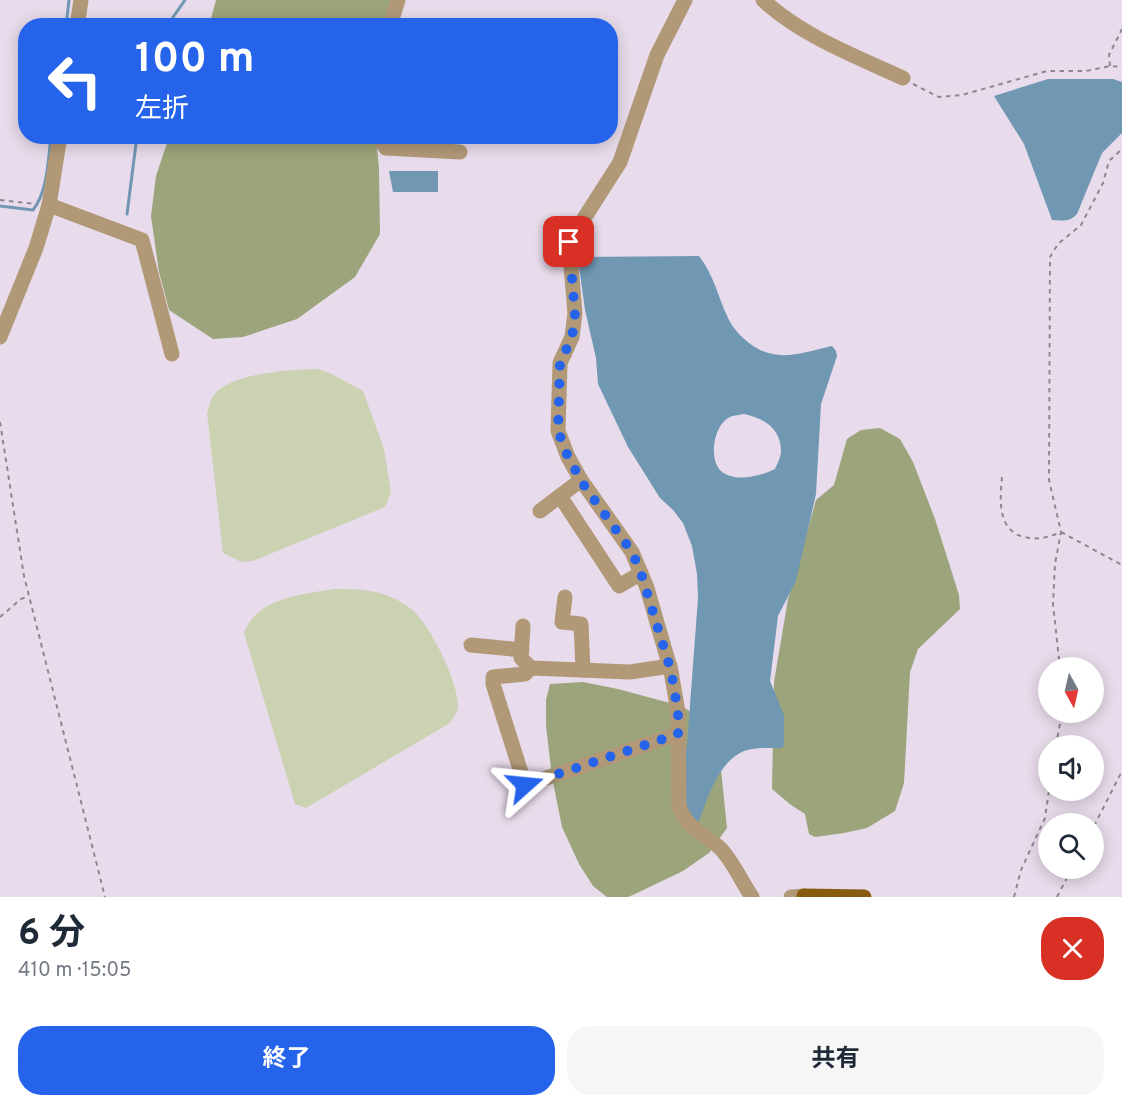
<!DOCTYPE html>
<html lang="ja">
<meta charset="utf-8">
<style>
:root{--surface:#fff;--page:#f6f6f7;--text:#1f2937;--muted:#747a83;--accent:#2563eb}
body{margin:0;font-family:Overpass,"Noto Sans JP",sans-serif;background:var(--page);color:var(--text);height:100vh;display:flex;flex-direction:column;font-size:22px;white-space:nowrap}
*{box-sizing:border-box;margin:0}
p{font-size:20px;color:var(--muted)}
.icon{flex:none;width:33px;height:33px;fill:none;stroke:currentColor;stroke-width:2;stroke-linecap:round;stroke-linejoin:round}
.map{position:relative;height:897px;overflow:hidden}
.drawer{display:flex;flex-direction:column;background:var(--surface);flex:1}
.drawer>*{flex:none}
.top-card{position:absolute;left:18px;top:18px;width:600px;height:126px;border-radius:24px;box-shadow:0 3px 15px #0003;background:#2563eb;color:#fff;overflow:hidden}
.needle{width:39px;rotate:172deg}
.controls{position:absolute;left:1038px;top:657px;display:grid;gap:12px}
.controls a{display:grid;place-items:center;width:66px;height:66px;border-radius:50%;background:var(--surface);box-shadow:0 3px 15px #0003;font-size:30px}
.pin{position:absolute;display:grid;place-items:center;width:51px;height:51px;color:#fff;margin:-26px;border-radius:12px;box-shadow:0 3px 9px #0006}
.me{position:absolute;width:66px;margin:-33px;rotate:72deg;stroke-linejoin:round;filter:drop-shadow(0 0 4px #0008)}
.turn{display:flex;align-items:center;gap:21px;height:126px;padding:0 18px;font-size:27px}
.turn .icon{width:78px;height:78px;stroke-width:2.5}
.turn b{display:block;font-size:42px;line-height:51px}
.round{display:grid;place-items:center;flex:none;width:63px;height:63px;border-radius:24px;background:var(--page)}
.overview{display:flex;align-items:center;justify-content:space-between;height:102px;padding:0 18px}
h1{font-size:36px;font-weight:700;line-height:45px}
.cta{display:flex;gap:12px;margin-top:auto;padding:12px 18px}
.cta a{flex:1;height:69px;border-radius:24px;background:var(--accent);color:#fff;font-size:24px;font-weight:700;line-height:69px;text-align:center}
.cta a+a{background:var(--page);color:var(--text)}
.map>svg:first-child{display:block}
.green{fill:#cbd2b2}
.forest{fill:#9ba47a}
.water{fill:#7198b3;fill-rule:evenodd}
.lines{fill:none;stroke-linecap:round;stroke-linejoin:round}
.stream{stroke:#7198b3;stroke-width:3}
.path{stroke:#8f8691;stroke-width:2;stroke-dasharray:4.5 4.5;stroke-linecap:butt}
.minor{stroke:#b19978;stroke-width:15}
.major{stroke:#875c0f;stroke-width:15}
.route{stroke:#2563eb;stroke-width:10;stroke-dasharray:0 18}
</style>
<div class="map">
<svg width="1122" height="897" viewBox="0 0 1122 897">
<rect width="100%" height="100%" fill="#e8dbeb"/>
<g class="green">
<path d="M318 369 332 374 363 391 384 449 391 492 385 507 253 561 241 562 223 553 207 413C209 408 210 399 214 395 232 372 291 370 318 369Z"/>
<path d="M335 589C364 589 385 590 410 608 429 622 459 682 458 707 458 712 453 718 450 723L306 808 295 804 244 633C256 598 303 594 335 589Z"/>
</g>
<g class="forest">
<polygon points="216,0 395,0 391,25 209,26"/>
<polygon points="169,137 376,137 379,169 380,234 355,277 297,319 243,337 213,339 169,310 159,272 151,216 156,176"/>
<polygon points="880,428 900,439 913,462 935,519 959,595 960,609 918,649 910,672 904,783 895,811 867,828 844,833 815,837 809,834 805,814 791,805 772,789 774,682 788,599 816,500 834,485 847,439 861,430"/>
<polygon points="583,682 618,689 681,706 710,723 720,760 727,828 709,853 683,871 637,893 628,897 607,897 593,886 579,864 562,827 552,777 546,726 546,700 550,684"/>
</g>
<g class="water">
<path d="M1048 79H1113L1122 82V133L1102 153 1077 214C1070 222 1063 221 1052 220L1024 144 994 96Z"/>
<polygon points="389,171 438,171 438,192 393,192"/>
<path d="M699 256C714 275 718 297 728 318 733 328 740 336 749 343 776 364 801 353 832 346L836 351 837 356 821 404 816 494 796 581 778 616 770 681 784 715V745L782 748C770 748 755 747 744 751 718 762 708 797 699 821L696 822 684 806 683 765 687 745 698 598 697 574 692 546 683 523 673 510 660 498 628 447 598 384 596 358 585 310 578 259 579 257ZM744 414C763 418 781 428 781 451 781 457 777 464 775 469 761 476 735 483 721 471 708 459 714 424 730 417 734 415 740 415 744 414Z"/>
</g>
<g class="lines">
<g class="stream">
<polyline points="66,26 69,0"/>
<polyline points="167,26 185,0"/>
<path d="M0 206 33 210C48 191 48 159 51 136"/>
<polyline points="127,214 137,136"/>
</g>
<g class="path">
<polyline points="1110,66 1109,55 1122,29"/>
<polyline points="913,84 939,97 962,95 1047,71 1086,71 1110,66 1122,67"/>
<polyline points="0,200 37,204"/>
<polyline points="0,422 24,576 105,897"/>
<path d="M1002 477C1000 500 997 530 1024 537 1037 540 1048 538 1061 532"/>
<polyline points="1061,532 1122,565"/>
<polyline points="0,617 21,599 29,596"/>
<polyline points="1064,668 1059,659 1053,604 1055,564 1061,532 1049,480 1050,257 1058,244 1081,225 1103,183 1109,161 1122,149"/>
<polyline points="1056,746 1062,712"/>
<polyline points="1094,826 1122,771"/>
<polyline points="1014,897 1021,870 1045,818 1049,790"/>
<polyline points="1057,897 1072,868"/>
</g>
<g class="minor">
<path d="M685 0 657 55 620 162 569 242 575 313 572 337 560 363 558 431 568 457 581 480 632 552 647 588 671 671 678 712 679 806C688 831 704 833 721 849 733 862 742 882 752 897"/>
<path d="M763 0C802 36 855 56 903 78"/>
<polyline points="77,26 81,0"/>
<polyline points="390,26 398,0"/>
<polyline points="378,136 386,148 460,152"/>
<polyline points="49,205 142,240 172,354"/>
<polyline points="0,337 36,248 49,205 60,136"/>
<polyline points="560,496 619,586 641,573"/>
<polyline points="540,511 581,480"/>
<polyline points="565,597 562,622 581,624 583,670"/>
<polyline points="523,626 521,658 531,668 630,672 670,666"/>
<polyline points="471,645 522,650"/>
<polyline points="531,668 525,674 493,677 493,684 525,785 678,734"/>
<polyline points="791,897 804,896"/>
</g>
<polyline class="major" points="804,896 864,897"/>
</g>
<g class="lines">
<polyline class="route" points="525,785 678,734 678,712 671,671 641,573 632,552 585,487 568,457 558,431 560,363 572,337 575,314 569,242"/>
</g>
</svg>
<div class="controls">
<a><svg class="needle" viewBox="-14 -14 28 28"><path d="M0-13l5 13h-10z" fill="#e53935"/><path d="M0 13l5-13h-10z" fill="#747a83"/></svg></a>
<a><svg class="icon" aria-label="sound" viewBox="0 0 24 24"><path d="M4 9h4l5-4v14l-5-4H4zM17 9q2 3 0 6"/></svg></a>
<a><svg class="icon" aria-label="search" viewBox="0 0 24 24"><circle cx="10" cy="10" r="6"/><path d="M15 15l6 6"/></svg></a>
</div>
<div class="pin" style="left:569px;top:242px;background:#d93025"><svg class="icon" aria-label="arrive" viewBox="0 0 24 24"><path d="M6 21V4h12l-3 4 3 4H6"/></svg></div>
<svg class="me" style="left:525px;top:785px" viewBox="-20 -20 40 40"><path d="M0-17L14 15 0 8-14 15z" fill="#2563eb" stroke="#fff" stroke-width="4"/></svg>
<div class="top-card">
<div class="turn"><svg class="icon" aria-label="left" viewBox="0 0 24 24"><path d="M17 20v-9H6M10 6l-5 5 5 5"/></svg><div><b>100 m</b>左折</div></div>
</div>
</div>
<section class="drawer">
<div class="overview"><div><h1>6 分</h1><p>410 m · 15:05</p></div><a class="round" style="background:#d93025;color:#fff"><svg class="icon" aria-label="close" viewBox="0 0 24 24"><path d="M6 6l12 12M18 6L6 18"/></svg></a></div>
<div class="cta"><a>終了</a><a>共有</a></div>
</section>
